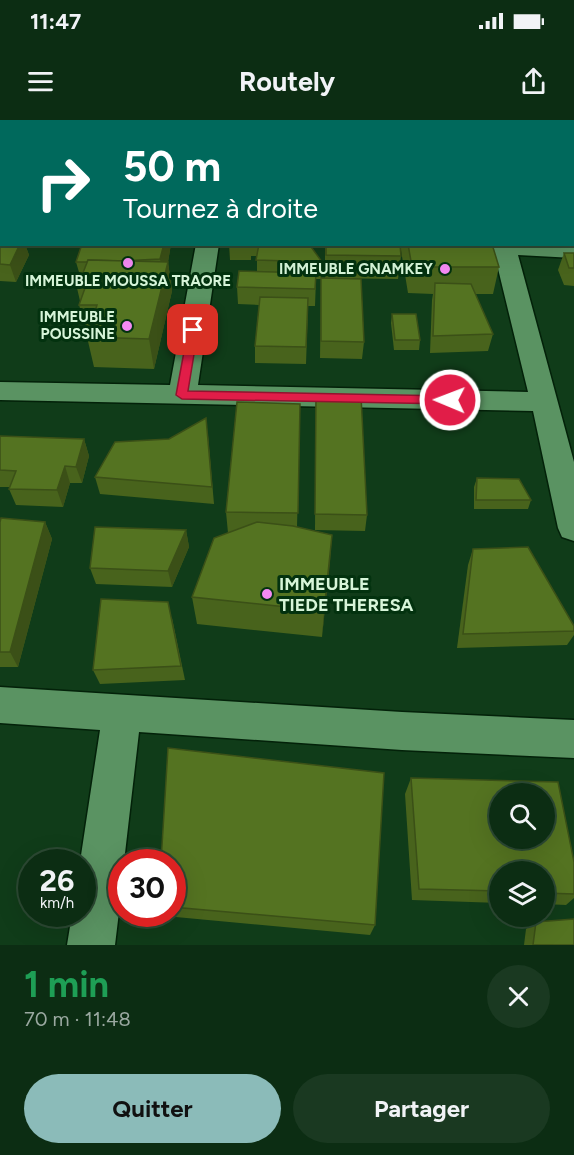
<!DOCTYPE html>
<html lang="fr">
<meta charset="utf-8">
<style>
:root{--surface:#0c2d13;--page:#1a3921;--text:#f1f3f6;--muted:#9aa8a0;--line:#2c4933;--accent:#8bbbb9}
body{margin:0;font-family:Figtree,sans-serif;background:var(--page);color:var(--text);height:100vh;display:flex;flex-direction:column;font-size:22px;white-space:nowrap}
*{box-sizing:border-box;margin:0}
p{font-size:20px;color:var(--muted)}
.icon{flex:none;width:33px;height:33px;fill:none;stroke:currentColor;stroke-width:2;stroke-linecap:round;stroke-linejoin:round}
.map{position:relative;height:825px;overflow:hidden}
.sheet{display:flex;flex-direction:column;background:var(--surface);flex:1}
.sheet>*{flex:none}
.banner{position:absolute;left:0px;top:0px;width:574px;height:126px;box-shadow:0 6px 24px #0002,0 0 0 2px var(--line);background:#00695c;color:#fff;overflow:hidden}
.controls{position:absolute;left:489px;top:663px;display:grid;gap:12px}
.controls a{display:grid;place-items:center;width:66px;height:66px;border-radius:50%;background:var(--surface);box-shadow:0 6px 24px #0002,0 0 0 2px var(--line);font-size:30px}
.speed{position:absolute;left:18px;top:729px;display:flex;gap:12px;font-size:30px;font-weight:700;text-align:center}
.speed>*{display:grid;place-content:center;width:78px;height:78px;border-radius:50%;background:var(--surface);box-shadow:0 6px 24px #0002,0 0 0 2px var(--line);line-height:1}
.speed small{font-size:15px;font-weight:400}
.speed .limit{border:9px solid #d22;background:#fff;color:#111}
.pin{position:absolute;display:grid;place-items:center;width:51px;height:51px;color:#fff;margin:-26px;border-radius:12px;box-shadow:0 3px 9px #0006}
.me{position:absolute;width:66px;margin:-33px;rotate:271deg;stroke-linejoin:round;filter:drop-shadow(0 0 4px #0008)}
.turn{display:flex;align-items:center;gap:21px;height:126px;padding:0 24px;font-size:27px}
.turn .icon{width:78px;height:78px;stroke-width:2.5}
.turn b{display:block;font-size:42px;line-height:51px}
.round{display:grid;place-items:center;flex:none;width:63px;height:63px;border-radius:32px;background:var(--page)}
.headline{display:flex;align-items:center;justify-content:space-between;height:102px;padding:0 24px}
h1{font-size:36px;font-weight:700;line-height:45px;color:#1e9e55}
.cta{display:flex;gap:12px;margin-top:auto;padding:12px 24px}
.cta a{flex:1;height:69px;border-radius:36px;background:var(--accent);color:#111;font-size:24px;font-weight:700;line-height:69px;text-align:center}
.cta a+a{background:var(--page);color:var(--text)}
.status{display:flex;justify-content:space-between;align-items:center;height:42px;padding:0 30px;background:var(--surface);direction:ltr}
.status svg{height:16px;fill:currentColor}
header{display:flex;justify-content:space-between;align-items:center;height:78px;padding:0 24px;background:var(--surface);font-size:27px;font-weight:700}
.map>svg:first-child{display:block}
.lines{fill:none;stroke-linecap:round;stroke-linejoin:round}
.minor-casing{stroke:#032109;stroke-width:3}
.minor{fill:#5a9362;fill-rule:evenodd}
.wall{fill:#48631c}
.shaded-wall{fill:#3b5017}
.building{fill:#547321;stroke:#3b5017;stroke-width:1.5;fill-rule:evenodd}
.route{fill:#e11d48;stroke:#92132f;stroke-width:1.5}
.poi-dot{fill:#f38af2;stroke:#03320f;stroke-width:2}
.labels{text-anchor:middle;stroke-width:6;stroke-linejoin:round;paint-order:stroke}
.far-poi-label{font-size:15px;font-weight:bold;fill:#d7f5d9;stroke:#03320f;text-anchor:end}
.poi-label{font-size:18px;font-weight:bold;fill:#d7f5d9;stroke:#03320f;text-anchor:start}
</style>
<div class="status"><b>11:47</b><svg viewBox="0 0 49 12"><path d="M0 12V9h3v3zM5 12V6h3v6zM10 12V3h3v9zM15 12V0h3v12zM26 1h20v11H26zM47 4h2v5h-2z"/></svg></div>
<header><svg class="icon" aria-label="menu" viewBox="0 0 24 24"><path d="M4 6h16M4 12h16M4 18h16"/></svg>Routely<svg class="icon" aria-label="share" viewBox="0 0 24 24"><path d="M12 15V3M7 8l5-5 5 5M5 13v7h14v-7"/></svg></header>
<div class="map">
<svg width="574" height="825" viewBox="0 0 574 825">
<rect width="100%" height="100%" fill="#103c19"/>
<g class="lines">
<g class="minor-casing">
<g id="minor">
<rect x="224" y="0" width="18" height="2"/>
<polygon points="463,0 482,0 483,2 464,2"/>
<polygon points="196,124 219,124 198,265 528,272 492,124 574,124 574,138 518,135 574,342 574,421 562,417 558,408 533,291 0,280 0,262 170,265"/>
<polygon points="0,567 402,592 574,600 574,638 402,630 139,612 124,742 122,742 122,767 115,825 67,825 72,794 82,794 82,742 80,742 100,610 0,603"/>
</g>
</g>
<use href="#minor" class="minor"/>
</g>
<g class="wall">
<polygon points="537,0 574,0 574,57 573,57 573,2 537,2"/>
<polygon points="573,57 574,58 574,103 573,103"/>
<polygon points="0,77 2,77 2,124 27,124 26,127 29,135 16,162 0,161"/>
<polygon points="82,124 171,124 168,142 172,171 154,249 94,247 87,217 88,214 79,185 80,181 77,168 81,159 76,142"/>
<polygon points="229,124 316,124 316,127 311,127 322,142 321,158 364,222 362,239 320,238 321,159 316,159 315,186 308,186 306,244 255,243 255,226 259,185 238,184 237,167 257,152 257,136 251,136 251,140 230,140"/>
<polygon points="325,124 400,124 401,136 398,159 325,158"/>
<polygon points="400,124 492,124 499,147 493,174 475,174 493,214 488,231 430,233 432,180 433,174 408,173"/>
<polygon points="564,133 574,133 574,166 564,165 558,150"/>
<polygon points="392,194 420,220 419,230 394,230 391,203"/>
<polygon points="316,275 367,395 365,411 315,410"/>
<polygon points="300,284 297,407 332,415 322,517 197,504 192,477 228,413 226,392"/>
<polygon points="208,315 214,384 100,374 95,357 169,319"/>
<polygon points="0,316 84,319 89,336 82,363 70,363 63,387 16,385 9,369 9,367 0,367"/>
<polygon points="477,358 531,380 528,389 474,389 474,367"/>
<polygon points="0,402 45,402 52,419 18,547 0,547"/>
<polygon points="186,410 189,427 172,467 96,464 90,448"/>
<polygon points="473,429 574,506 574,515 567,525 457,528 468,445"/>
<polygon points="172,498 185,560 100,564 93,550"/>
<polygon points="411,658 574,742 574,778 566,785 544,784 544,752 500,752 500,783 412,780 405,674"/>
<polygon points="172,742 375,805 370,815 165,796 163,794 172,794"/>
<polygon points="536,802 574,825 524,825 526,809"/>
</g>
<g class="shaded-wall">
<polygon points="20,124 27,124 26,127 29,135 16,162 10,145"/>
<polygon points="164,124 171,124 167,148 168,142 172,171 154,249 149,219 164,160 160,139"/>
<polygon points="84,319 89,336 82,363 76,347"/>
<polygon points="65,346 70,363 63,387 57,370"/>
<polygon points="45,402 52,419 18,547 10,532"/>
<polygon points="186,410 189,427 172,467 168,451"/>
<polygon points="332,415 330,443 322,517 324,491"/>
</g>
<g class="building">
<polygon points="255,0 294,0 294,2 254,2"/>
<polygon points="539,0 574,0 574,24 573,24 573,2 539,2"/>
<rect x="573" y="26" width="1" height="15"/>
<polygon points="573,57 574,58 574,86 573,86"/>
<rect x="0" y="77" width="2" height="35"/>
<polygon points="0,117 2,117 2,124 20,124 10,145 0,144"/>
<polygon points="82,124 164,124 160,139 121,141 88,140 87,142 76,142"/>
<polygon points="259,124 309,124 322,142 256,140"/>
<polygon points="326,124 400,124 401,136 326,135"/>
<polygon points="408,124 492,124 499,147 412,147"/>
<polygon points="564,133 574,133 574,148 569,148"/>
<polygon points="88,140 168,142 149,219 87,217 97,185 79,185 85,168 77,168"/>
<polygon points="239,151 316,153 315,169 237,167"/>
<polygon points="321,158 361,159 364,222 321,221"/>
<polygon points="435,163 471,164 493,214 433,216"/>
<polygon points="260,177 308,178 306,227 255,226"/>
<polygon points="392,194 416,194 420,220 395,220"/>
<polygon points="316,275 361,276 367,395 315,394"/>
<polygon points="237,282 300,284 298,393 226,392"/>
<polygon points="206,298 212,367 95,357 115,322 169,319"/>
<polygon points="0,316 84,319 76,347 65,346 57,370 9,369 16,351 0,350"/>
<polygon points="477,358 519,359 531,380 476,380"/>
<polygon points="1,398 45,402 10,532 0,532 0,402"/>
<polygon points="257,402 293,406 332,415 324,491 192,477 214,418"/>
<polygon points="95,407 186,410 168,451 90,448"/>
<polygon points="528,427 574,506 574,511 463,514 473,429"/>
<polygon points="101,479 168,482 181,546 93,550"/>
<polygon points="168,628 384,653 375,805 172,787 172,742 161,742"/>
<path d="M411 658 558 662 574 742V774L544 773V752H500V771L419 769ZM500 674H544V718H500Z"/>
<polygon points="574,799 574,825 533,825 536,802"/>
</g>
<polygon class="route" points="193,207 198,210 188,271 450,276 456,280 450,284 182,279 176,275 188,210"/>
<g class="poi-dot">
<circle cx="128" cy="143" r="6"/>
<circle cx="445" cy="149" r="6"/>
<circle cx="127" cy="206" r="6"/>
<circle cx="267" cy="474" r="6"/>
</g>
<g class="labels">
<g class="far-poi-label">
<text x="433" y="154">IMMEUBLE GNAMKEY</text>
<text x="128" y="166" text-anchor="middle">IMMEUBLE MOUSSA TRAORE</text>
<text x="115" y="202">IMMEUBLE<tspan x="115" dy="17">POUSSINE</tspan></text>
</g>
<g class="poi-label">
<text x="279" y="470">IMMEUBLE<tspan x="279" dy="21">TIEDE THERESA</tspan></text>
</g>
</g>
</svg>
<div class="controls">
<a><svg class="icon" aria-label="search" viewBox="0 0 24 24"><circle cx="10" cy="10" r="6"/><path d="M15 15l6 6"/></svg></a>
<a><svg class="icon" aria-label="layers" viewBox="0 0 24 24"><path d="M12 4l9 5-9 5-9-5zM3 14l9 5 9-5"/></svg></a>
</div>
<div class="speed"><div>26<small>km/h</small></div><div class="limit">30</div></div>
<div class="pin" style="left:193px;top:210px;background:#d93025"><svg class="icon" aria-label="arrive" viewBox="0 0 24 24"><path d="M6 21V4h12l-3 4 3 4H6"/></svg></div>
<svg class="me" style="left:450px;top:280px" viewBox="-20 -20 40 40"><circle r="17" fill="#e11d48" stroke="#fff" stroke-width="3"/><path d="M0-11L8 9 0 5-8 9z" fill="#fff"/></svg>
<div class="banner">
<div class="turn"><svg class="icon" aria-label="right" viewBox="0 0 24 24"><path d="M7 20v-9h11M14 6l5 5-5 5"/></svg><div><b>50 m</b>Tournez à droite</div></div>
</div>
</div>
<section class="sheet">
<div class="headline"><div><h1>1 min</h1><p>70 m · 11:48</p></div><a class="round"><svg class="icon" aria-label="close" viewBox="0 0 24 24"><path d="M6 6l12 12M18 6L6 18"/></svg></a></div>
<div class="cta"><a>Quitter</a><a>Partager</a></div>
</section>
